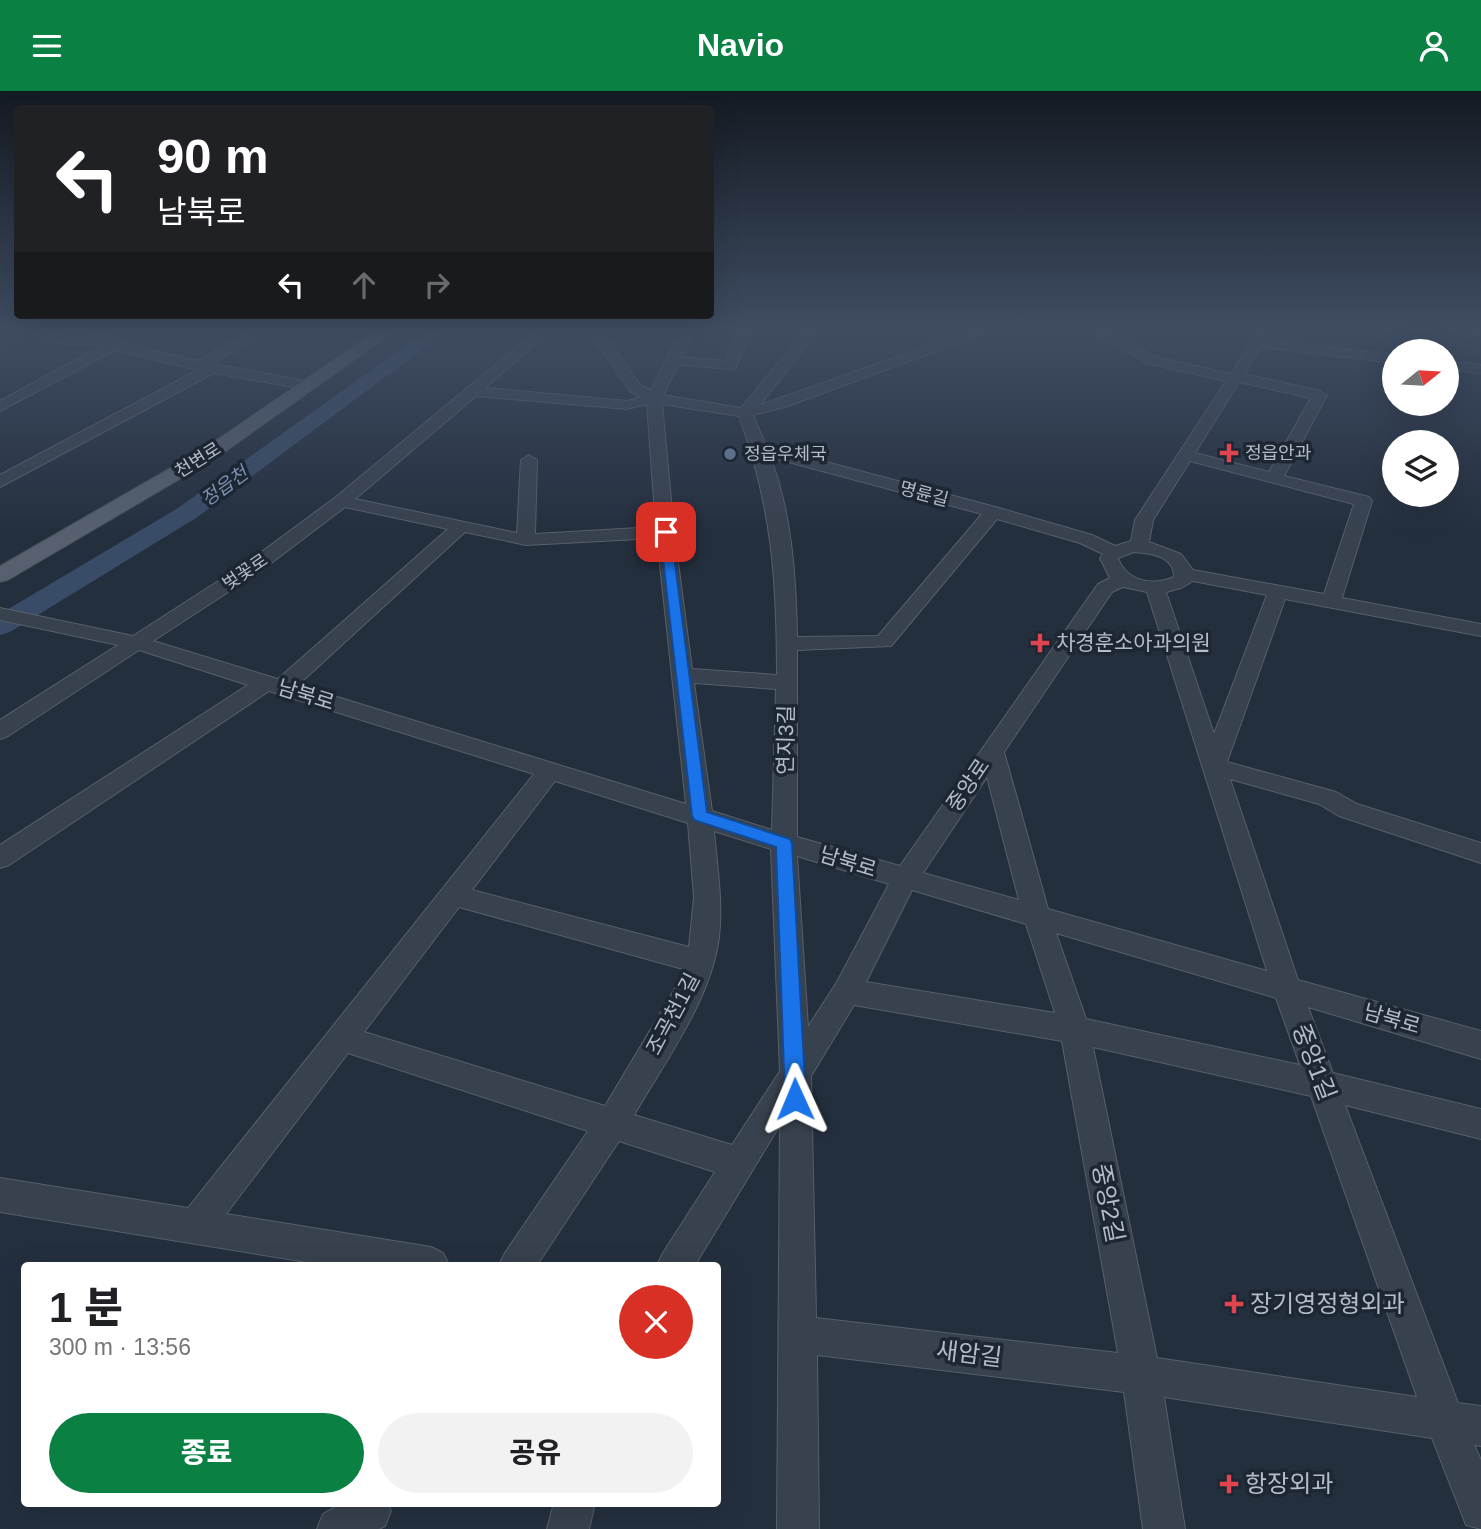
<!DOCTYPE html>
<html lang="ko">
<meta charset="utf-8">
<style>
:root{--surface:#fff;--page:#f2f2f2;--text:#202124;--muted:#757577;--accent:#0b8043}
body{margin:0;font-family:Helvetica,"Noto Sans KR",sans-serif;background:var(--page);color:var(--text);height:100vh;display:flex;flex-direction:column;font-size:26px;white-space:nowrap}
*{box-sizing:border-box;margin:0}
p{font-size:23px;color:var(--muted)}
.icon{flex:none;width:38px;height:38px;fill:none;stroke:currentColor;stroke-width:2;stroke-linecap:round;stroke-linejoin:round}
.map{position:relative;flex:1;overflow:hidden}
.drawer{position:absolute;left:21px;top:1171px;width:700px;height:245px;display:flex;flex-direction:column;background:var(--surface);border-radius:7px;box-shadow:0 7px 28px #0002}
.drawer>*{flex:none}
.top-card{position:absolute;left:14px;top:14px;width:700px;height:214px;border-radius:7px;box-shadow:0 7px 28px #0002;background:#202124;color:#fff;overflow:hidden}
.needle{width:46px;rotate:72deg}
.fabs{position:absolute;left:1382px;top:248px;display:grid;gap:14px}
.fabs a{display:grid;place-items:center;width:77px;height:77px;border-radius:50%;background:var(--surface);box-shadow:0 7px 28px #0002;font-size:35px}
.pin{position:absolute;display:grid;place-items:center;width:60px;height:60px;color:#fff;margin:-30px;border-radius:14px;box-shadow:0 4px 10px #0006}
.me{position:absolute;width:77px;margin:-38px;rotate:359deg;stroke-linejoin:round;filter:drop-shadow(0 0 5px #0008)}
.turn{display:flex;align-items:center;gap:24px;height:147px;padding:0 28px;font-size:32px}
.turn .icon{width:91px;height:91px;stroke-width:2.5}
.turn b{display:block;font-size:49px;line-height:60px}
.lanes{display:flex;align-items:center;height:66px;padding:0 28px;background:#0003;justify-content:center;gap:35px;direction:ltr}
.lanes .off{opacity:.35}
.round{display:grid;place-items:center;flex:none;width:74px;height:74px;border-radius:37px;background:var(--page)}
.overview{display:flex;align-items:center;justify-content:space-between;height:119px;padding:0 28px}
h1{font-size:42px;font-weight:800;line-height:52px}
.action{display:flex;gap:14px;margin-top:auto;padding:14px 28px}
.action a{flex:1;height:80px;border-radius:42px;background:var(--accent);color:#fff;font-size:28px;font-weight:800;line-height:80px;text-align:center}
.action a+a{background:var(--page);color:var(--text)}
header{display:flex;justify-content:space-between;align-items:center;height:91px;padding:0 28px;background:var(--accent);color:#fff;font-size:32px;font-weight:800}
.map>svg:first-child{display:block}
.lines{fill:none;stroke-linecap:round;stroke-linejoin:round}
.river{fill:#394c67;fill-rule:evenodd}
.minor-casing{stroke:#565f6c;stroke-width:2}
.major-casing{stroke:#414a57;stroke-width:2}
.minor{fill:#38414e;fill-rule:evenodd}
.major{fill:#56606e;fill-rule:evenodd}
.route{fill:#1a73e8;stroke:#114b97;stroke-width:2}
.health-dot{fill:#e0444e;stroke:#1d2633;stroke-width:2.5}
.service-dot{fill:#5c6f8a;stroke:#1d2633;stroke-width:2.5}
.labels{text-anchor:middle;stroke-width:7;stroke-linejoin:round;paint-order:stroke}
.far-poi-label{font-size:18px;fill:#b4bcc9;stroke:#1d2633;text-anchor:start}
.far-street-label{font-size:18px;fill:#b4bcc9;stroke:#1d2633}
.far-water-label{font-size:19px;font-style:italic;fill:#7c92b1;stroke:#1d2633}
.poi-label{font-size:21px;fill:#b4bcc9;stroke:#1d2633;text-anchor:start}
.street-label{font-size:21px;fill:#b4bcc9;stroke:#1d2633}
.near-street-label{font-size:24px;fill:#b4bcc9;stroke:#1d2633}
.near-poi-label{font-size:24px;fill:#b4bcc9;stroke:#1d2633;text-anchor:start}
</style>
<header><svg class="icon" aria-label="menu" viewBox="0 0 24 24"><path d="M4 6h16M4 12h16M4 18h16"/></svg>Navio<svg class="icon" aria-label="person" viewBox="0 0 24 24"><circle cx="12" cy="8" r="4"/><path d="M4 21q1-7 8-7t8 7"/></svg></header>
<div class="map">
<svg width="1481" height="1438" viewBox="0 0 1481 1438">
<rect width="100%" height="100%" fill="#242f3e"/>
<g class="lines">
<polygon class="river" points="426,240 447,240 196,427 10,541 0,544 0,523 178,417"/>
<g class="minor-casing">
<g id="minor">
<path d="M32 240C46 240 58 245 71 246 91 248 108 240 126 240L114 250 197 270 250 240H266L213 273 310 291 317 295 310 299 214 282 0 396V384L198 279 115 259 0 320V310L103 254H71L34 246Z"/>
<path d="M536 240H550L485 297 627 310 641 306 630 300 589 240H602L640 294 651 299 681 240H694L681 266 725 270 739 240H752L735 278 678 274 663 304 741 317 805 240H818L760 314 971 240H990L788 315 753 324 766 355 999 417 1092 444 1115 455 1131 450 1135 429 1226 290 1146 272 1091 240H1107L1156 266 1231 283 1258 240H1271L1266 249 1395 264V272L1261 256 1244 283 1320 300 1327 304 1284 385 1369 406 1372 410 1342 507 1481 533V545L1285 508 1227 671 1336 701 1357 713 1481 752V772L1339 725 1319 713 1230 688 1298 889 1481 940V968L1308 916 1333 982 1481 1018V1048L1345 1014 1458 1312 1481 1315V1355L1474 1354 1481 1369V1438L1466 1434 1432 1347 1164 1306 1185 1438H1143L1124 1301 817 1264 819 1438H777L780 1034 695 1174H657L663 1162 715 1081 619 1050 537 1174H499L505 1162 588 1040 348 962 226 1123 431 1156 443 1162 449 1174H325L0 1121V1087L188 1117 534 683 269 600 9 774 0 777V754L248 594 139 559 8 645 0 648V629L118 554 0 529V517L133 545 248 471 336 406ZM1239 291 1311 307 1269 381 1195 362ZM476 305 627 318 647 313 656 436 535 443 537 369 529 364 521 369 517 442 355 408ZM662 313 739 325C772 415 777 490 777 584L692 578 674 441ZM770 366 982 423 878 545 797 546C796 488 792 421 770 366ZM1190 370 1354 413 1324 503 1193 479 1181 463 1149 451 1153 429ZM345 416 448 438 278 588 153 550 262 479ZM997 428 1080 452 1103 463 1100 467 1110 487 1098 493 900 775 797 746V559L891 555ZM465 441 526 454 657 447 686 713 298 594ZM1134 461C1151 462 1174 465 1174 486 1153 495 1127 491 1118 467ZM1193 490 1267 504 1214 643 1166 501 1181 497ZM1123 496 1147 501 1267 880 1048 818 1004 661 1112 501ZM694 592 776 598 772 739 712 720ZM987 686 1019 809 923 782ZM555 690 688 732 694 806 689 856 472 799ZM714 740 771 758 780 980 732 1054 634 1024C665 970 711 909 719 846 723 811 717 775 714 740ZM797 765 889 793 837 891 808 936ZM912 799 1026 833 1055 922 866 891ZM459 816 683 878 679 891 605 1015 364 941ZM1056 842 1276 907 1300 974 1086 928ZM854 914 1062 950 1118 1262 816 1227 811 985ZM1093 956 1311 1005 1417 1306 1157 1267Z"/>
<polygon points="1472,240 1481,240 1481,244 1473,243"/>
<polygon points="1447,270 1481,274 1481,282 1447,278"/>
<polygon points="343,1412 387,1412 391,1420 385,1435 379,1438 317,1438 323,1423"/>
<polygon points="554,1412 595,1412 589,1438 547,1438"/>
</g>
</g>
<g class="major-casing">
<polygon id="major" points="376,240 395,240 219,365 8,489 0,491 0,475 205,357"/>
</g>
<use href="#minor" class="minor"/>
<use href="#major" class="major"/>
</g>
<linearGradient id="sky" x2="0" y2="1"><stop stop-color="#141a22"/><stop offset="0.54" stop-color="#3f4d63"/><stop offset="1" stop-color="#3f4d63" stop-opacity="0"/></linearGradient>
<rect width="1481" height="441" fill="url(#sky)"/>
<polygon class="route" points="666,437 671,441 707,721 790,748 792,752 806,1008 803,1014 795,1017 788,1014 785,1008 776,756 694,729 692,725 660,441"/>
<g class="health-dot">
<path d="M1225.5 351.5h7v7h7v7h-7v7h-7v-7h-7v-7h7z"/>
<path d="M1036.5 541.5h7v7h7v7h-7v7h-7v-7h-7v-7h7z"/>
<path d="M1230.5 1202.5h7v7h7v7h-7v7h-7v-7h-7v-7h7z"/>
<path d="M1225.5 1382.5h7v7h7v7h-7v7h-7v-7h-7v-7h7z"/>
</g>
<circle class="service-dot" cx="730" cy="363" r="7"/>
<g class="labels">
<g class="far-poi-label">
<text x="1245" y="368">정읍안과</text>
<text x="744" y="369">정읍우체국</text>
</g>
<g class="far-street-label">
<text transform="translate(198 369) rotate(-32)" y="6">천변로</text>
<text transform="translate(924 403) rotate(15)" y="6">명륜길</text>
<text transform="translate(245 481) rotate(-34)" y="6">벚꽃로</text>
</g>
<g class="far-water-label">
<text transform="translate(224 395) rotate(-36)" y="7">정읍천</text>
</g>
<g class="poi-label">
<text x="1056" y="559">차경훈소아과의원</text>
</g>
<g class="street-label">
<text transform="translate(306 604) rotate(17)" y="7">남북로</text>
<text transform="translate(786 649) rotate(-89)" y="7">연지3길</text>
<text transform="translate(968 694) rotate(-56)" y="7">중앙로</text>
<text transform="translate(848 771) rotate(17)" y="7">남북로</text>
<text transform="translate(673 923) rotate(-62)" y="7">조곡천1길</text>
<text transform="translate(1392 928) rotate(16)" y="7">남북로</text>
</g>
<g class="near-street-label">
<text transform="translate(1314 971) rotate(69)" y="8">중앙1길</text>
<text transform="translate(1108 1112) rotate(79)" y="8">중앙2길</text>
<text transform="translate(969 1263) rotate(7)" y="8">새암길</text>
</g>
<g class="near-poi-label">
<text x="1250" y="1221">장기영정형외과</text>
<text x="1245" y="1401">항장외과</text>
</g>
</g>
</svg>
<div class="fabs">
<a><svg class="needle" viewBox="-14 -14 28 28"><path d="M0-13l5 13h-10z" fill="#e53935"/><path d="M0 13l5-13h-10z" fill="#757577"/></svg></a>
<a><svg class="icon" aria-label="layers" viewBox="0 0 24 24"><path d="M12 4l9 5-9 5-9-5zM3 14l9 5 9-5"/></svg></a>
</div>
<div class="pin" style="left:666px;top:441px;background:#d93025"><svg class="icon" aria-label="arrive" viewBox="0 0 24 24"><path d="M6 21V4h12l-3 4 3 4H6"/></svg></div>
<svg class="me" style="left:795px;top:1008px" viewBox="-20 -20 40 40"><path d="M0-17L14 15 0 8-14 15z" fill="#1a73e8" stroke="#fff" stroke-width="4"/></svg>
<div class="top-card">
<div class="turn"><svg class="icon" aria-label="left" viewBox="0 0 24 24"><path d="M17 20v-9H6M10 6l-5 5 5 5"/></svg><div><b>90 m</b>남북로</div></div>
<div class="lanes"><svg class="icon" aria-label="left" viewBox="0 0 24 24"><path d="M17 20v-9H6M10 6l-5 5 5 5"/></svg><svg class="icon off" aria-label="ahead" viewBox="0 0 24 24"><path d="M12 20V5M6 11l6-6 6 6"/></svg><svg class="icon off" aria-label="right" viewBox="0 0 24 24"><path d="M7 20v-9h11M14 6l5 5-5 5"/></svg></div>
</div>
<section class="drawer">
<div class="overview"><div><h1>1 분</h1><p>300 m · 13:56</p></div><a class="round" style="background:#d93025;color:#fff"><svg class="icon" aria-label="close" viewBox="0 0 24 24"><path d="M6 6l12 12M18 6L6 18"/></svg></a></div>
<div class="action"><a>종료</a><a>공유</a></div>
</section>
</div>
